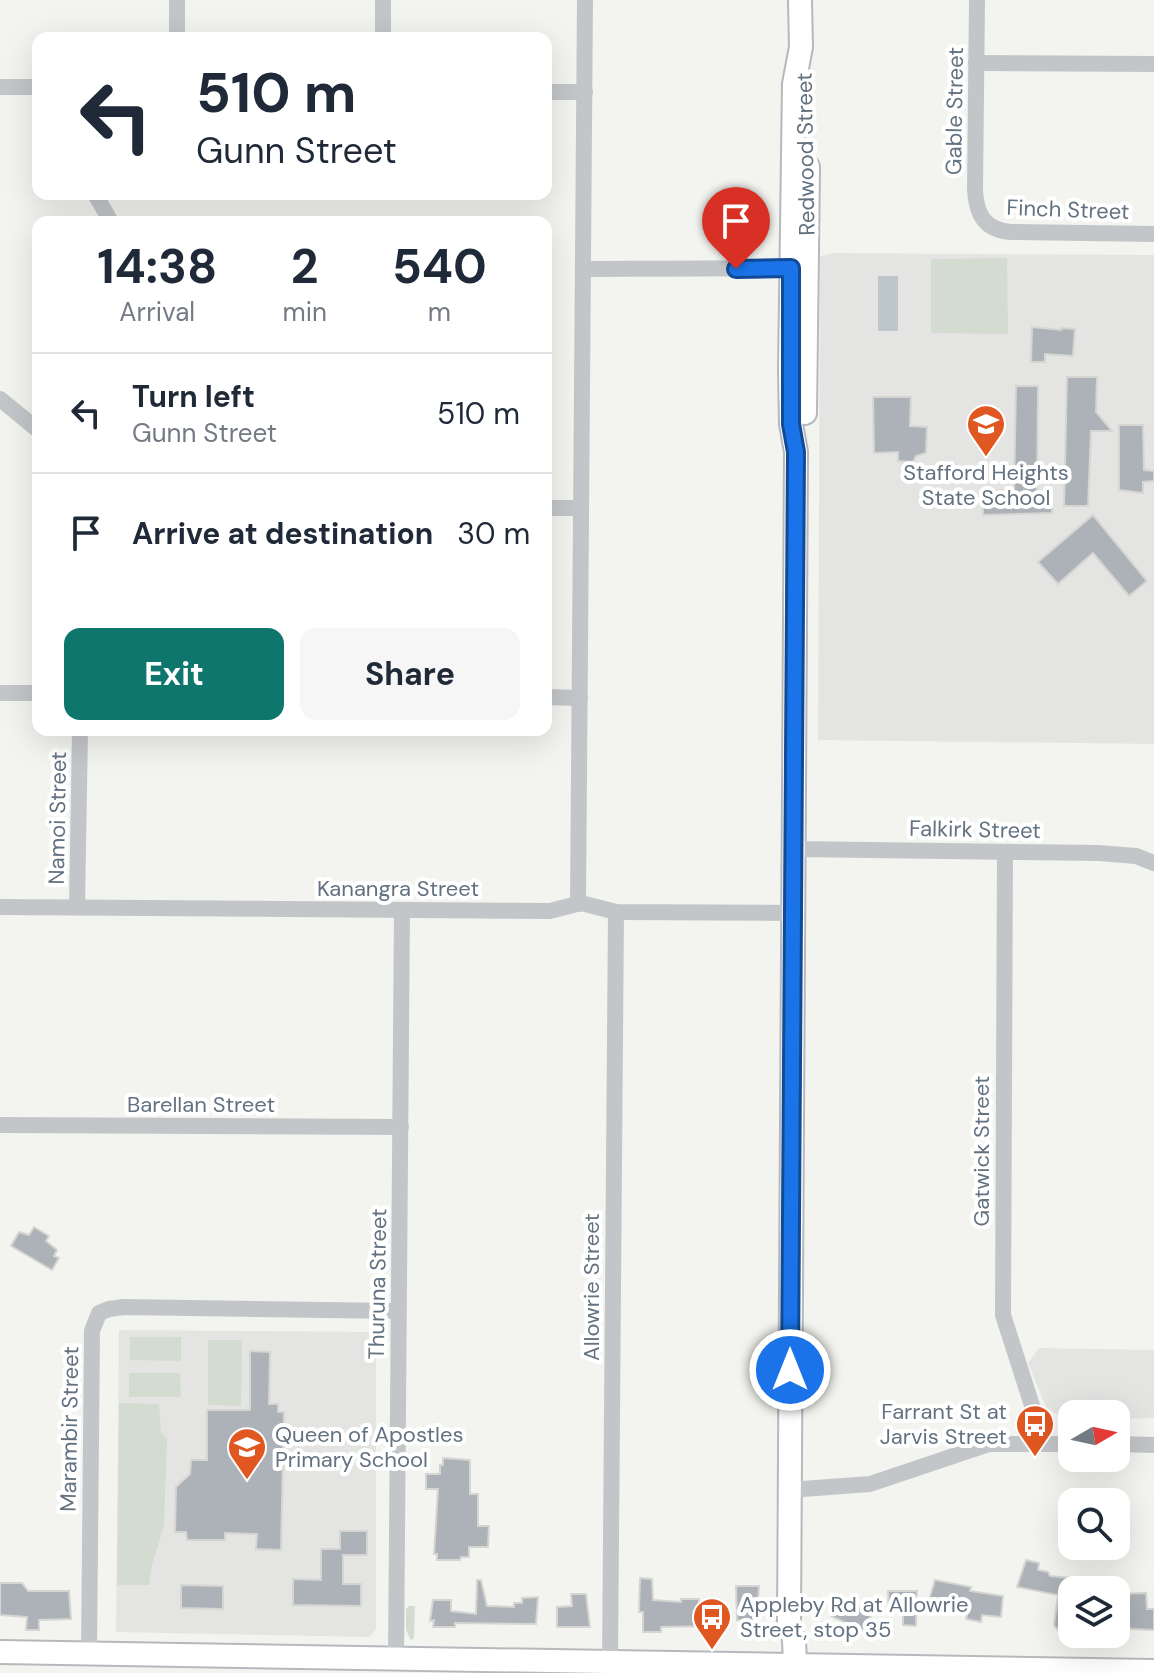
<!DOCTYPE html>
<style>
:root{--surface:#fff;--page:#f6f6f7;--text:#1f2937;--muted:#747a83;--line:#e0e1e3;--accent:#0f766e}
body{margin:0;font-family:"DM Sans",sans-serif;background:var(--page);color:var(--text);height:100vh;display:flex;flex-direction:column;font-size:30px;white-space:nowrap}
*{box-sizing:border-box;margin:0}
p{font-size:26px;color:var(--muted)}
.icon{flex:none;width:44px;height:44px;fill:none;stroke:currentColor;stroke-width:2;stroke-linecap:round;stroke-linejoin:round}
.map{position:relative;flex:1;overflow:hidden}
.drawer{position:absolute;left:32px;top:216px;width:520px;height:520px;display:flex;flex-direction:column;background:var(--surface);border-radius:16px;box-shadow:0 8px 32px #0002}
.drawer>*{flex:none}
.banner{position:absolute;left:32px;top:32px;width:520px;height:168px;border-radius:16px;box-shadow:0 8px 32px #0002;background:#fff;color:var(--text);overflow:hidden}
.needle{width:52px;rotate:81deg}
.tools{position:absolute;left:1058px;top:1400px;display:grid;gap:16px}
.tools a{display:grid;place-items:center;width:72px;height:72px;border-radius:16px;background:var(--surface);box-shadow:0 8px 32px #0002;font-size:40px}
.pin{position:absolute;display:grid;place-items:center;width:68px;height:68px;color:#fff;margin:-82px -34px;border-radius:50% 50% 50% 0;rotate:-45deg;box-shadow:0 0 8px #0007}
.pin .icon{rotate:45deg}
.me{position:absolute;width:88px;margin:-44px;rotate:0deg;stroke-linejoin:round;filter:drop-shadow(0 0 6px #0008)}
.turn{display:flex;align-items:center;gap:28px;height:168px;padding:0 32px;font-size:36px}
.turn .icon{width:104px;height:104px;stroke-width:2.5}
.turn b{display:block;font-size:56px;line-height:68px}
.eta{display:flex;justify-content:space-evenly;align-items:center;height:136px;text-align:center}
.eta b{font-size:48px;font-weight:700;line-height:56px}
.button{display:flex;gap:16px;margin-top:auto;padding:16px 32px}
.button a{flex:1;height:92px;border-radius:16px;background:var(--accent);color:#fff;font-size:32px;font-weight:700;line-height:92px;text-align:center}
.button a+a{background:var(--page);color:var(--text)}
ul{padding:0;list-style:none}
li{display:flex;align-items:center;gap:24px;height:120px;padding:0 32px;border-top:2px solid var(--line)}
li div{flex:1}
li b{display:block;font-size:30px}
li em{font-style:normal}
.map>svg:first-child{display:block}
.built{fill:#e4e5e3}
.green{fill:#d4dbd0}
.water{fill:#bcc6cb}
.building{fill:#acb2b7;stroke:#d5d5d2;stroke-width:2}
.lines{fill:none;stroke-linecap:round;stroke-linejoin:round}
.secondary-casing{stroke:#b5b9bd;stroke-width:26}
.street{stroke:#c3c6c9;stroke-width:16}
.secondary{stroke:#fff;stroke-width:22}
.route-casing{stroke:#114b97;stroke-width:20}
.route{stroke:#1a73e8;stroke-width:14}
.labels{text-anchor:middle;stroke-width:8;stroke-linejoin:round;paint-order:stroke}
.street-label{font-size:22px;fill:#637280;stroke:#fff}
.poi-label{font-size:22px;fill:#637280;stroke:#fff;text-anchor:start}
</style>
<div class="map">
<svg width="1154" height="1673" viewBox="0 0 1154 1673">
<rect width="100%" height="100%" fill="#f3f4ef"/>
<g class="built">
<polygon points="833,253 1154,255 1154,744 818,740 820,256"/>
<polygon points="119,1330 376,1332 376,1630 369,1637 116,1632"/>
<polygon points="1039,1348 1154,1350 1154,1418 1116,1419 1116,1414 1072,1414 1072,1419 1063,1419 1046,1407 1028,1363"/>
</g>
<g class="green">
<polygon points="1007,258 1008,334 931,333 931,259"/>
<polygon points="130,1337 181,1337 181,1361 130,1360"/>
<polygon points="208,1340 242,1340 241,1406 208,1405"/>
<polygon points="129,1373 180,1373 181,1397 129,1397"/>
<polygon points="119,1403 159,1404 161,1432 167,1439 164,1526 152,1565 149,1585 117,1585"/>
<polygon points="409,1606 415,1606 414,1638 411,1640 406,1630 406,1609"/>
</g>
<rect class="water" x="878" y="276" width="20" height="55"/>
<g class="building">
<polygon points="1032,327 1061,330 1061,328 1075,329 1073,356 1045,354 1045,362 1031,362"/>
<polygon points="1067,377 1097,377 1096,412 1112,431 1091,431 1088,506 1064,506"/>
<polygon points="1016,386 1038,386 1037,496 1052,496 1052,513 983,515 983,491 1014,490"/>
<polygon points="873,397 911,397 910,426 927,427 926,453 916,456 913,462 898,461 898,452 874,453"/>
<polygon points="1119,425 1143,425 1144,470 1154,471 1154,481 1143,482 1143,493 1119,490"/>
<polygon points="1093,515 1147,581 1129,596 1093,553 1058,584 1038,562"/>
<polygon points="34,1227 49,1236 46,1241 57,1250 54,1256 59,1258 52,1270 11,1246 19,1232 29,1235"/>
<polygon points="250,1351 270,1352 269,1404 278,1404 278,1412 284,1412 281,1550 256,1549 257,1534 225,1533 225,1540 187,1540 186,1532 175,1532 176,1487 190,1474 191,1460 207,1460 207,1410 250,1410"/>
<polygon points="443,1458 470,1460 470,1494 478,1494 478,1526 489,1526 488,1547 469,1547 469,1557 461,1557 460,1560 437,1560 437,1554 434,1554 438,1489 426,1489 426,1474 440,1474 440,1465 443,1465"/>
<polygon points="340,1531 367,1531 367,1555 343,1555 343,1584 361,1584 361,1606 293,1605 293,1579 321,1580 321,1549 340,1549"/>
<polygon points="1026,1560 1039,1563 1038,1570 1048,1572 1050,1576 1080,1579 1079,1590 1072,1590 1072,1627 1066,1631 1058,1630 1054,1625 1058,1595 1017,1587"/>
<polygon points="640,1578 652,1579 653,1600 681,1602 681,1599 699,1599 699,1604 711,1604 710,1626 661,1627 661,1632 643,1632 643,1612 639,1612"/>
<polygon points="477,1580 481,1580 487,1606 514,1607 514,1603 522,1603 522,1598 538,1597 536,1624 455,1623 455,1627 433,1627 434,1620 430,1621 433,1600 451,1600 451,1611 476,1614"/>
<polygon points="935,1580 971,1587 970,1591 1003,1596 1001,1617 982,1615 981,1622 966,1619 967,1615 939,1611 941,1603 929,1600"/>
<polygon points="0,1583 22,1583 28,1591 69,1591 71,1619 39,1620 39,1630 26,1630 27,1617 0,1615"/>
<polygon points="181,1585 223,1586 223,1609 181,1608"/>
<polygon points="736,1586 759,1586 757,1621 737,1620"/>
<polygon points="888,1591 917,1591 916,1626 903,1625 903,1611 889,1611"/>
<polygon points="1146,1593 1147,1609 1154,1609 1154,1630 1116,1628 1116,1594"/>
<polygon points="571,1594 586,1594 590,1627 557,1627 557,1607 572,1606"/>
<polygon points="838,1597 872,1612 865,1632 831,1616"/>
</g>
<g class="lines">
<g class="secondary-casing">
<g id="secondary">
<polyline points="805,413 808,167"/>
<polyline points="0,1652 1154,1671"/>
<polyline points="795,1666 794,1639 789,1624 796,452 791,424 790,371 794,84 801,47 800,0"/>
</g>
</g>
<g class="street">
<polyline points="177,0 177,38"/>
<path d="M977 0 975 189C976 215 985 230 1011 232L1154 234"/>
<polyline points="383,38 383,0"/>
<polyline points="976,63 1154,64"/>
<polyline points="0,87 38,87"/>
<polyline points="546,92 585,92"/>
<polyline points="95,194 111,222"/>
<polyline points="583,269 791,268"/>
<polyline points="0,399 38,430"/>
<polyline points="546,508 581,508"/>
<polyline points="0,693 38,693"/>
<polyline points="546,697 580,698"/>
<polyline points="794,849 1099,853 1136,856 1154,863"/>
<polyline points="1005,852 1003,1315 1044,1443"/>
<polyline points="578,904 585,0"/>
<polyline points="0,907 550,911 581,903 616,912 794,913"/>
<polyline points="77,907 80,730"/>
<polyline points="0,1125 401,1127"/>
<polyline points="1116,1444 1154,1445"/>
<polyline points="789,1490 870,1484 989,1444 1072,1444"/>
<polyline points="89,1654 92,1331 99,1313 109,1309 124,1307 397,1311"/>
<polyline points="396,1659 402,910"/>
<polyline points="610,1663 616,912"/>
</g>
<use href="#secondary" class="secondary"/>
</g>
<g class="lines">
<g class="route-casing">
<polyline id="route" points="736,269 791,268 791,424 796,452 790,1370"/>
</g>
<use href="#route" class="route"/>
</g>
<defs>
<g id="school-pin" transform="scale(2)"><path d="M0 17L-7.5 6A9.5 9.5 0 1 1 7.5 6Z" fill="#e15722" stroke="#fff"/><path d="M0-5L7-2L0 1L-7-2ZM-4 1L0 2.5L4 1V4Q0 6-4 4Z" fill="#fff"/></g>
<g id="bus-pin" transform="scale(2)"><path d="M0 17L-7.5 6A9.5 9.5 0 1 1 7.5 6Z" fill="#e15722" stroke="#fff"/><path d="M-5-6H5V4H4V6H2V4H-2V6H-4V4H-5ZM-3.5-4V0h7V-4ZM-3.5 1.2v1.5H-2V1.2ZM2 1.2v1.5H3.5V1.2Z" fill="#fff"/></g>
</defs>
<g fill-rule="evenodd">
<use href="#school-pin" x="986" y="424"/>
<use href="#bus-pin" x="1035" y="1424"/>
<use href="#school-pin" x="247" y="1447"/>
<use href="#bus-pin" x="712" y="1617"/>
</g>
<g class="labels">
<g class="street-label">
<text transform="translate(954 111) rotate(-89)" y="8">Gable Street</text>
<text transform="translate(805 154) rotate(-91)" y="8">Redwood Street</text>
<text transform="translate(1068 209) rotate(2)" y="8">Finch Street</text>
<text transform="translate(57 818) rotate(-89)" y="8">Namoi Street</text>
<text transform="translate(975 829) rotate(1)" y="8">Falkirk Street</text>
<text x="398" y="896">Kanangra Street</text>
<text x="201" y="1112">Barellan Street</text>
<text transform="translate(981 1151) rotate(-90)" y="8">Gatwick Street</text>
<text transform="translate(377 1284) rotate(-89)" y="8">Thuruna Street</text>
<text transform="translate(591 1287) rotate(-90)" y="8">Allowrie Street</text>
<text transform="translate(69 1429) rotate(-89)" y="8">Marambir Street</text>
</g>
<g class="poi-label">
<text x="986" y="480" text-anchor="middle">Stafford Heights<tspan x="986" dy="25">State School</tspan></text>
<text x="1007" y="1419" text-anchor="end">Farrant St at<tspan x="1007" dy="25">Jarvis Street</tspan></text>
<text x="275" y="1442">Queen of Apostles<tspan x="275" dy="25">Primary School</tspan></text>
<text x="740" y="1612">Appleby Rd at Allowrie<tspan x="740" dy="25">Street, stop 35</tspan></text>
</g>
</g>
</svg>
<div class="tools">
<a><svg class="needle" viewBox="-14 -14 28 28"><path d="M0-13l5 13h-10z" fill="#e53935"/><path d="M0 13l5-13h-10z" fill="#747a83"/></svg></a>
<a><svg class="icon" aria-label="search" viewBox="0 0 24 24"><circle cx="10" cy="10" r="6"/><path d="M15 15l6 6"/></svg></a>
<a><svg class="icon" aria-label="layers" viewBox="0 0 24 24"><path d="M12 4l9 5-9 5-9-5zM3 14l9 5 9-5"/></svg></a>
</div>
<div class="pin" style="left:736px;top:269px;background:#d93025"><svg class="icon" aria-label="arrive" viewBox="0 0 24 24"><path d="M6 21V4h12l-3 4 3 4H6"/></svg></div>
<svg class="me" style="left:790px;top:1370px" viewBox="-20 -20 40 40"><circle r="17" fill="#1a73e8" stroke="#fff" stroke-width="3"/><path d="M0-11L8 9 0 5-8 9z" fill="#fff"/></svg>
<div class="banner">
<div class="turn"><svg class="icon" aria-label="left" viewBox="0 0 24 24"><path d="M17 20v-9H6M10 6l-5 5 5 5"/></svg><div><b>510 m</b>Gunn Street</div></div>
</div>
<section class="drawer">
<div class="eta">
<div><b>14:38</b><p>Arrival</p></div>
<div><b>2</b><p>min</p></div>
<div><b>540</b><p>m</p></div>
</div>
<ul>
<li><svg class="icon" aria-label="left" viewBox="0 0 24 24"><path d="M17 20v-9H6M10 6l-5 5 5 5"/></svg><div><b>Turn left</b><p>Gunn Street</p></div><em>510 m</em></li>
<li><svg class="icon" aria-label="arrive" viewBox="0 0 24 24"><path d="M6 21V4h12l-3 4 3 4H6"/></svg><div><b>Arrive at destination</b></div><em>30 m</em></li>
</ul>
<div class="button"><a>Exit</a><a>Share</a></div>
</section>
</div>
